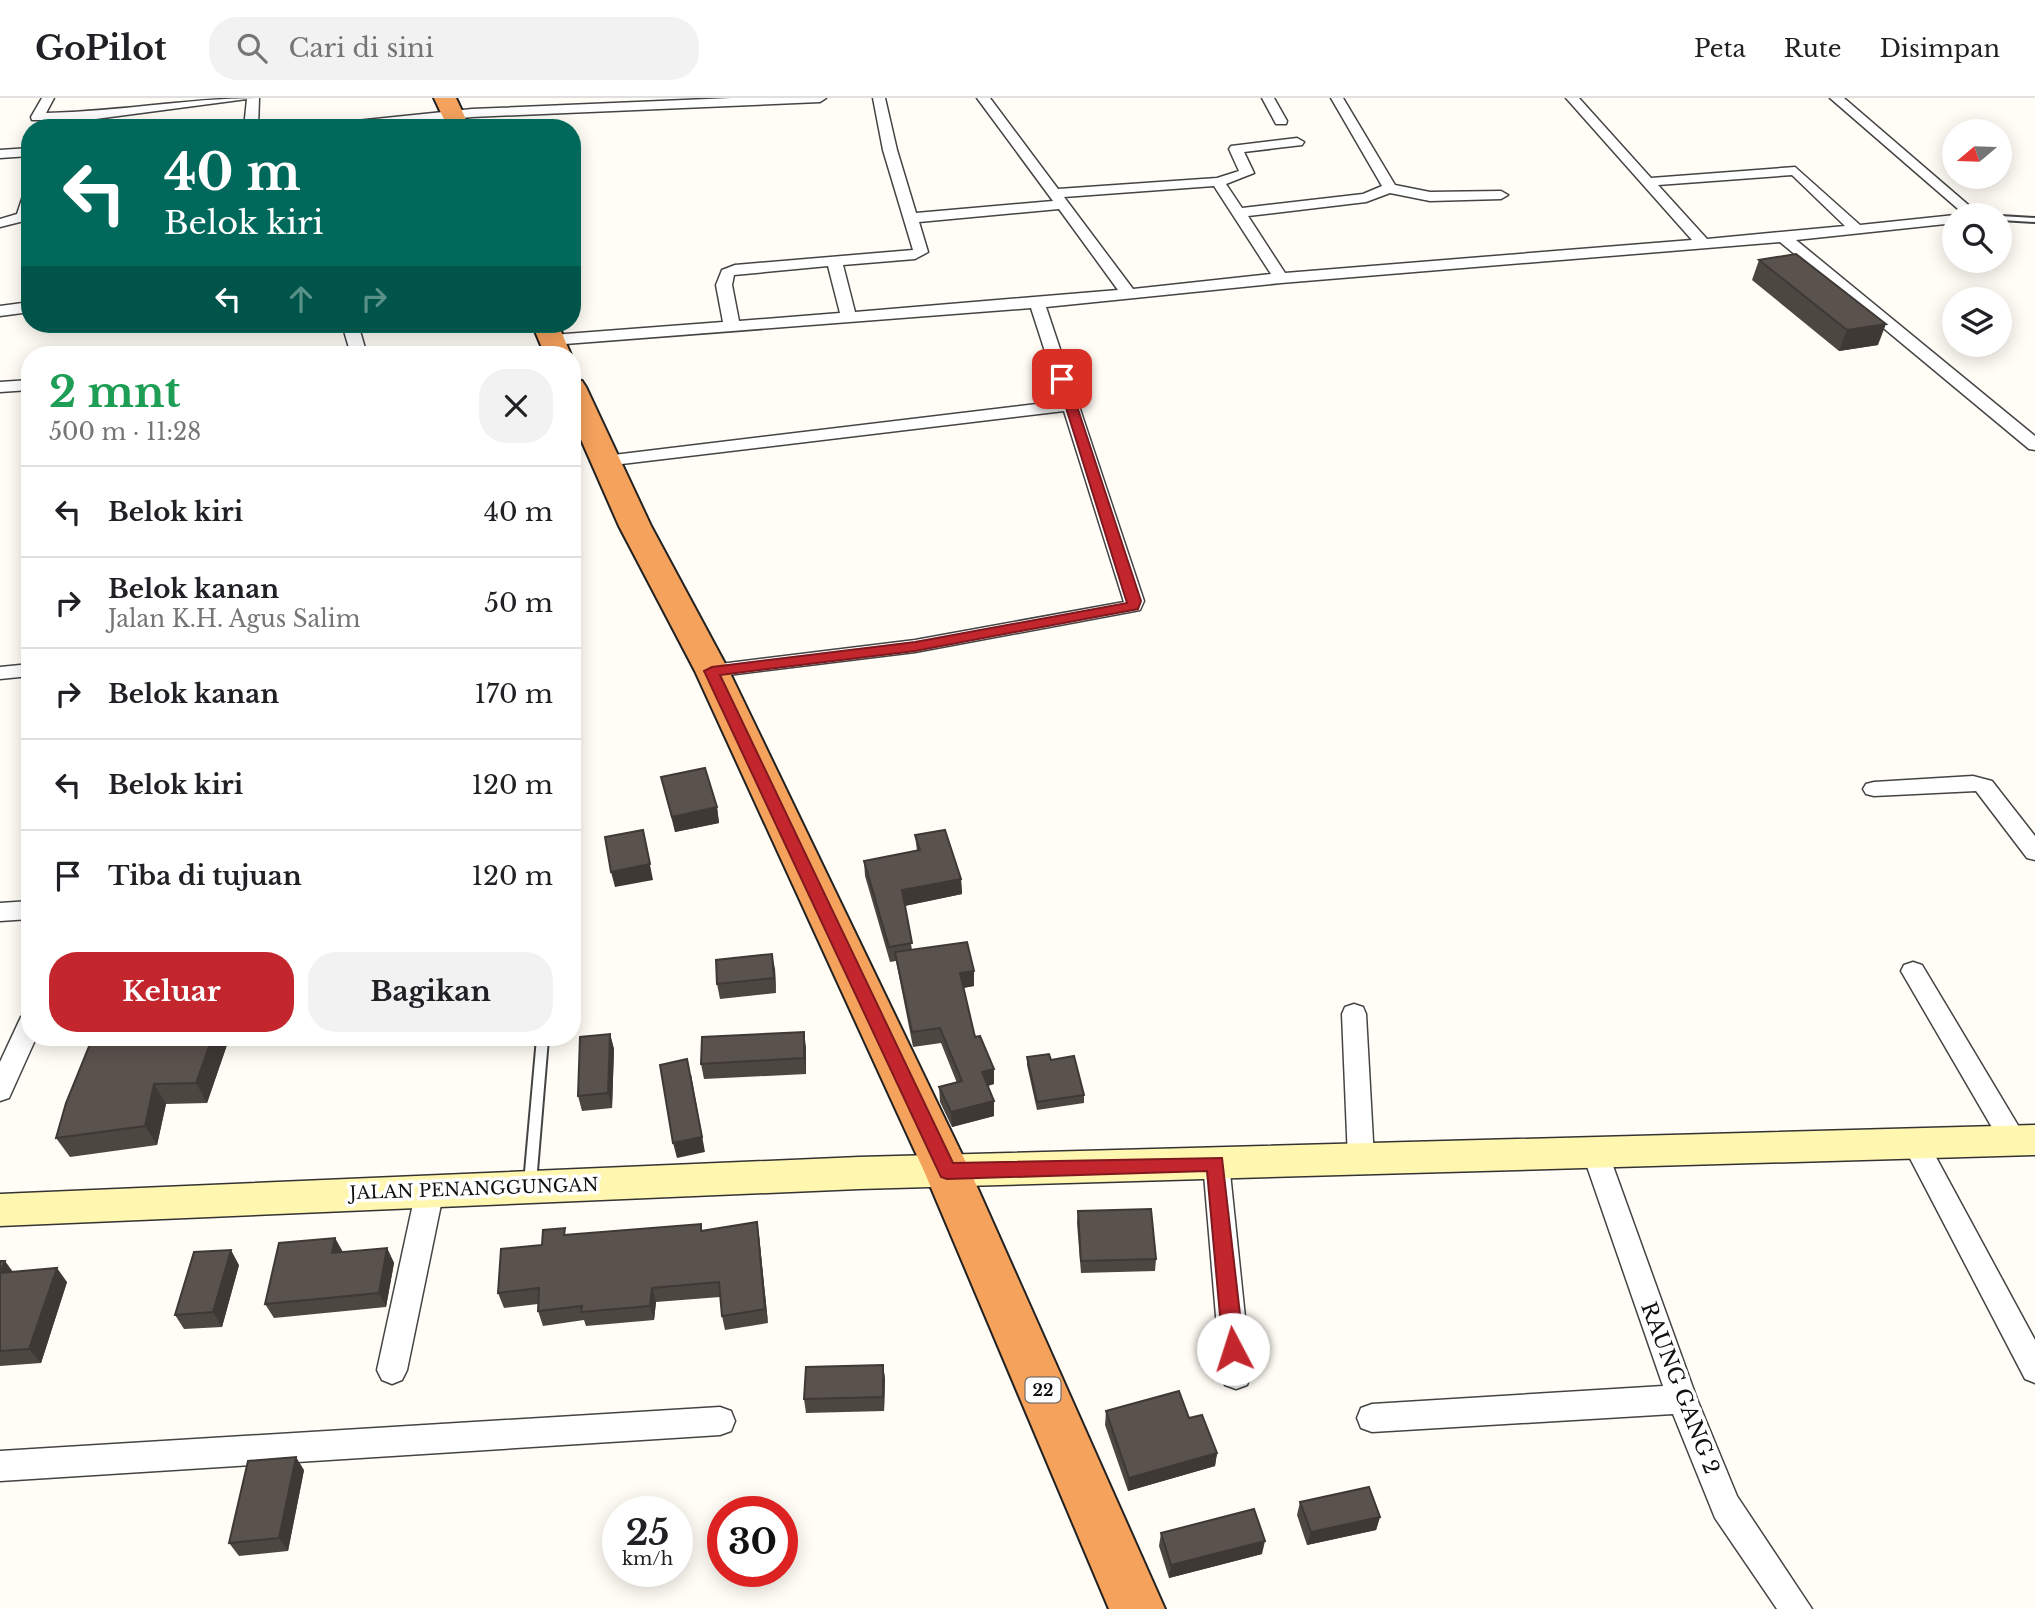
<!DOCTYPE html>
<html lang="id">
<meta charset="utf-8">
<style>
:root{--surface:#fff;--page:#f2f2f2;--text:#202124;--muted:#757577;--line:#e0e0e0;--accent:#c4262e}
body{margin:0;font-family:"Libre Baskerville",serif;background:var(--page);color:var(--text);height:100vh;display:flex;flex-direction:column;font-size:26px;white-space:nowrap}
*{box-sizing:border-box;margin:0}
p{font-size:23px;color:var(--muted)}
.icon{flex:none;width:38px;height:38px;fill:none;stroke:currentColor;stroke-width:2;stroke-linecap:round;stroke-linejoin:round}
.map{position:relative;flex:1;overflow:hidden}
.side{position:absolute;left:21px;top:248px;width:560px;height:700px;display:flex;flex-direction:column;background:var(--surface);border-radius:28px;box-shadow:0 4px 18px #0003}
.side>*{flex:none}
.hud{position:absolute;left:21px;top:21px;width:560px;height:214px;border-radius:28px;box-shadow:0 4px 18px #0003;background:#00695c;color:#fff;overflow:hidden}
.needle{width:46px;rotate:251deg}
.tools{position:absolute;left:1942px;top:21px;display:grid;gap:14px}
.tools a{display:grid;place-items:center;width:70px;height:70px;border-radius:50%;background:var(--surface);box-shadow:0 4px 18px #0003;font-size:35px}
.speed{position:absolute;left:602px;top:1398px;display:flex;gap:14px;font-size:35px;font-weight:700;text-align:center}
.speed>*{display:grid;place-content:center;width:91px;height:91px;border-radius:50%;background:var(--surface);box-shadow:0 4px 18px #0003;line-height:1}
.speed small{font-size:18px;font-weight:400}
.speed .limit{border:10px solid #d22;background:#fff;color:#111}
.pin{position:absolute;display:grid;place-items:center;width:60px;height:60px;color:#fff;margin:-30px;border-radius:14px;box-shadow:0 4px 10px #0006}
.me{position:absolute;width:77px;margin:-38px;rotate:355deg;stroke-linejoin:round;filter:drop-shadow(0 0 5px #0008)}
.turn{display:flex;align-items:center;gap:24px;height:147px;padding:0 28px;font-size:32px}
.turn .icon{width:91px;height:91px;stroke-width:2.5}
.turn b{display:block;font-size:49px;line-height:60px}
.lanes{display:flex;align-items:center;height:66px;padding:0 28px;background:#0003;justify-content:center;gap:35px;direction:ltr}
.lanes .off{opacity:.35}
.round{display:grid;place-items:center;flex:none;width:74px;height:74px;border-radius:28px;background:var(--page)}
.head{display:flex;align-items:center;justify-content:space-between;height:119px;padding:0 28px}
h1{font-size:42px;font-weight:700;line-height:52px;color:#1e9e55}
.action{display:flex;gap:14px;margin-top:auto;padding:14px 28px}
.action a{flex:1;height:80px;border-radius:28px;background:var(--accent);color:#fff;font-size:28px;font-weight:700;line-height:80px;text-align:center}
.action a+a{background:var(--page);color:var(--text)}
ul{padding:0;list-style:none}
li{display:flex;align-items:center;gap:21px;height:91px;padding:0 28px;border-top:2px solid var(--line)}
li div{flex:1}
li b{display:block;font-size:26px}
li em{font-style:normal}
header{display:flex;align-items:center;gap:42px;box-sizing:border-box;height:98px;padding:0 35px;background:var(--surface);border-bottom:2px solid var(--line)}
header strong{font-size:33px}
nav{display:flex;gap:38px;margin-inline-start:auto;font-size:24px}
.search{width:490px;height:63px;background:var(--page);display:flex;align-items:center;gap:18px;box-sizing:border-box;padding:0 24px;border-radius:28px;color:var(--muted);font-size:26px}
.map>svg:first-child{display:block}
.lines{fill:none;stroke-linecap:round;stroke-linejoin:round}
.lane-casing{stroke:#444;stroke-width:4}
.street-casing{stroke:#444;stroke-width:3}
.secondary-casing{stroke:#333;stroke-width:3}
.highway-casing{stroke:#222;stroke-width:4}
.lane{fill:#fff;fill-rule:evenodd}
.street{fill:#fff;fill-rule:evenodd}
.secondary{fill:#fff6b0;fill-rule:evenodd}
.highway{fill:#f5a25d;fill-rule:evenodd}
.wall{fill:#4d4742}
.shaded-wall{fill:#3f3936}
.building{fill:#5a524d;stroke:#3f3936;stroke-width:2}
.route{fill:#c4262e;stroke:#7f191e;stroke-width:2}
.labels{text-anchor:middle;stroke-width:7;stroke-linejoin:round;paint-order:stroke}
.shield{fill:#fff;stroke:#585858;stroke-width:2}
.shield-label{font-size:16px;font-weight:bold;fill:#111}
.street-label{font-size:18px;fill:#111;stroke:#fff}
.near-street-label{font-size:21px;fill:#111;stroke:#fff}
</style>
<header>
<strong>GoPilot</strong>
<div class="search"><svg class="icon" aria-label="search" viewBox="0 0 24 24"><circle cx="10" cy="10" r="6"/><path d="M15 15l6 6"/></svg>Cari di sini</div>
<nav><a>Peta</a><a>Rute</a><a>Disimpan</a></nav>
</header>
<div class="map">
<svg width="2035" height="1511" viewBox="0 0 2035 1511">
<rect width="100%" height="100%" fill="#fffdf5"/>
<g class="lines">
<g class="lane-casing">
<g id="lane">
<polygon points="2000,118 2035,120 2035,124 2000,122"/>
<polygon points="537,940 548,941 536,1085 534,1089 530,1090 526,1089 524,1085"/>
</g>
</g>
<g class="street-casing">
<g id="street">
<path d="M42 0H54L46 15C117 14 188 0 259 0L258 30H244L247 1 88 22H32L31 19Z"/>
<polygon points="731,0 826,0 820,4 472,19 367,30 321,30 327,26 472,11"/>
<path d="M873 0H885L897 52 916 115 1053 103 977 0H990L1058 91 1217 80 1239 73 1229 51 1231 48 1297 40 1304 44 1302 47 1244 54 1254 75 1226 86 1242 110 1363 96 1382 88 1331 0H1343L1395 87 1430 94 1501 93 1508 97 1501 101 1430 103 1390 95 1366 104 1248 118 1285 175 1692 142 1566 0H1579L1651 80 1795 69 1860 127 1955 117H1957L1955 125 1796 142 2035 338V352L2029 351 1780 144 1281 185 1046 209 1144 503 1140 512 915 554 712 579 705 578 702 573 712 567 915 542 1124 504 1064 313 605 368 596 363 605 358 1061 303 1031 210 552 247 544 242 552 237 723 224 716 187 722 172 735 167 913 152 883 52ZM1792 77 1845 128 1707 141 1658 87ZM1214 88 1271 176 1133 191 1064 99ZM1059 111 1118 192 855 214 843 167 915 161 928 154 919 124ZM828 168 840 215 739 223 732 187 734 177Z"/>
<polygon points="1262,0 1274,0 1287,23 1286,26 1276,26"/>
<polygon points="1830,0 1844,0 1980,117 1965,117"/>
<polygon points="30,50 30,58 0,60 0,52"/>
<polygon points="30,94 28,122 0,129 0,121 17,116 23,98"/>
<polygon points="30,204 30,214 0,218 0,208"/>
<polygon points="342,226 358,226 367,257 351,257"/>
<polygon points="30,282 30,292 0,294 0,284"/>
<polygon points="30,566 30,578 0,581 0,569"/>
<polygon points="1973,678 1992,683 2035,738 2035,762 2027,760 1976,693 1874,698 1866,696 1863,691 1866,686 1874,684"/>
<polygon points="30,803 30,821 0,823 0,805"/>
<polygon points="1913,864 1922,867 2022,1034 2026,1042 2022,1050 2013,1053 2004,1050 1901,873 1904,867"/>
<polygon points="1354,906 1363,909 1366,916 1374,1061 1370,1069 1361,1072 1352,1069 1348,1061 1342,916 1345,909"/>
<polygon points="30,916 30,940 36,940 9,1000 0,1003 0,964 21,919"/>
<polygon points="1915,1034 1924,1037 2035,1242 2035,1285 2025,1281 1902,1045 1906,1037"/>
<polygon points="1595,1043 1604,1046 1608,1054 1697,1301 1737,1398 1812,1511 1777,1511 1715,1420 1673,1316 1372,1334 1361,1330 1357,1320 1361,1310 1372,1306 1663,1288 1582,1054 1586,1046"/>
<polygon points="1216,1054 1226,1057 1229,1065 1251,1277 1247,1287 1236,1291 1225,1287 1221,1277 1203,1065 1206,1057"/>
<polygon points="430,1080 440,1084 444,1092 407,1272 402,1282 392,1286 382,1282 377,1272 416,1092 420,1084"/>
<polygon points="720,1309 731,1313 735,1323 731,1333 720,1337 0,1383 0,1353"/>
</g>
</g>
<g class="secondary-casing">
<polygon id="secondary" points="2035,1027 2035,1057 859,1091 0,1128 0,1096 859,1059"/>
</g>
<g class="highway-casing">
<g id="highway">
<polygon points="434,0 456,0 470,30 448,30"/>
<polygon points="532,226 558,226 571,257 545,257"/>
<polygon points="572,281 582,283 586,289 651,428 729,573 970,1073 1165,1511 1109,1511 924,1073 695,573 619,428 572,321"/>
</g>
</g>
<use href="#lane" class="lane"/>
<use href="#street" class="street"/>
<use href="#secondary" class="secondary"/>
<use href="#highway" class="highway"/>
</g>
<g class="wall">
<polygon points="1759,162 1878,247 1839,253 1752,182"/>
<polygon points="661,679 717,709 719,725 675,734"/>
<polygon points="915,737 961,781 962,796 905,808 912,852 974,888 964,890 975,939 994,971 994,986 988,988 994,1018 952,1029 940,1004 939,989 957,985 941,945 913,949 896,863 890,864 865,778 864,763 917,753"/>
<polygon points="775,871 776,895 720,901 717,886"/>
<polygon points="610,936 614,951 612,1010 582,1013 578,998"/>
<polygon points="107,940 228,940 229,941 207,1005 166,1006 157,1047 70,1059 56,1040"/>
<polygon points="806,949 806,976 704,981 701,966"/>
<polygon points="1027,959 1051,962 1084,997 1084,1005 1037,1012 1027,967"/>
<polygon points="1078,1113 1156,1161 1155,1173 1081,1175 1077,1125"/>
<polygon points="703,1132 759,1138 768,1225 725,1232 722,1218 720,1199 656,1204 654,1222 586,1228 584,1222 543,1228 538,1213 538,1206 504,1210 498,1195 567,1137"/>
<polygon points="335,1140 342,1154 387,1150 394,1165 386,1209 274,1220 265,1206"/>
<polygon points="0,1163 13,1174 67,1184 41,1265 0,1268"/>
<polygon points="239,1167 222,1229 184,1231 175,1217"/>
<polygon points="883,1267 885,1281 884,1313 806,1315 804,1301"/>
<polygon points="1106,1313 1189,1320 1217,1355 1215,1368 1128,1393 1105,1327"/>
<polygon points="304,1372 288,1453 239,1458 229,1445"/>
<polygon points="1300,1404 1380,1419 1376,1432 1307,1447 1297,1417"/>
<polygon points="1161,1435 1262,1456 1169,1480 1159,1448"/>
</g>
<g class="shaded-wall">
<polygon points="1886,226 1878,247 1839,253 1847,232"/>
<polygon points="717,709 719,725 675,734 672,719"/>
<polygon points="643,732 653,782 615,789 611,774"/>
<polygon points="961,781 962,796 904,808 902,792"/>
<polygon points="772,856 775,871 776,895 774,880"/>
<polygon points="974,873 974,888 961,890 960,875"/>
<polygon points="804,934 806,949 806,976 804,960"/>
<polygon points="610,936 614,951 612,1010 608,995"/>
<polygon points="212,940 228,940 229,941 207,1005 196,985"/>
<polygon points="994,971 994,986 983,989 982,974"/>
<polygon points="691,976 705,1054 677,1060 673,1045"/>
<polygon points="154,986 166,1006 157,1047 145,1028"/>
<polygon points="994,1003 994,1018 952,1029 951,1014"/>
<polygon points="757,1124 759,1138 768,1225 765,1211"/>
<polygon points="335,1140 343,1154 332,1155"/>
<polygon points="387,1150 394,1165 386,1209 379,1195"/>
<polygon points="231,1152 239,1167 222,1229 213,1214"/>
<polygon points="5,1163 16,1178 0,1175"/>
<polygon points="57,1170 67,1184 41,1265 29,1251"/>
<polygon points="652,1190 656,1204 654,1222 650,1208"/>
<polygon points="883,1267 885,1281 884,1313 883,1299"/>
<polygon points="1217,1355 1215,1368 1128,1393 1129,1380"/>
<polygon points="296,1359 304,1372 288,1453 279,1440"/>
<polygon points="1380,1419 1376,1432 1307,1447 1311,1434"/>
<polygon points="1265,1443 1262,1456 1169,1480 1171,1467"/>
</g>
<g class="building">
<polygon points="1796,156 1886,226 1847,232 1759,162"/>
<polygon points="705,670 717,709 672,719 661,679"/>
<polygon points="643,732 650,766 611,774 605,739"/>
<polygon points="945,732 961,781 902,792 912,845 889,849 864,763 920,752 915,737"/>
<polygon points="967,844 974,873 960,875 975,939 980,938 994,971 982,974 994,1003 951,1014 939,989 962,983 940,930 912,934 895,854"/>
<polygon points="772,856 774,880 717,886 716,862"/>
<polygon points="804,934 804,960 701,966 702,939"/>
<polygon points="610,936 608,995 578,998 580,939"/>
<polygon points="107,940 212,940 196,985 154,986 145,1028 56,1040 66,1005 90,946 105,945"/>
<polygon points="1049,956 1051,962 1074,958 1084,997 1037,1004 1027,959"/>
<polygon points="687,961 702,1039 673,1045 660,967"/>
<polygon points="1151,1111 1156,1161 1081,1163 1078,1113"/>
<polygon points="757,1124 765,1211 722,1218 719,1184 652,1190 650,1208 581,1214 582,1208 538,1213 539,1190 498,1195 501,1151 542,1147 543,1132 565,1130 564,1137 701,1126 701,1133"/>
<polygon points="335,1140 332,1155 387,1150 379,1195 265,1206 279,1145"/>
<polygon points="231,1152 213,1214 175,1217 194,1154"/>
<polygon points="0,1163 5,1163 0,1175 57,1170 29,1251 0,1253"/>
<polygon points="883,1267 883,1299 804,1301 806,1269"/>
<polygon points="1179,1293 1189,1320 1202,1317 1217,1355 1129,1380 1106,1313"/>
<polygon points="296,1359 279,1440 229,1445 248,1363"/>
<polygon points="1369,1389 1380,1419 1311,1434 1300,1404"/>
<polygon points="1254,1411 1265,1443 1171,1467 1161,1435"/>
</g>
<polygon class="route" points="1062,278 1068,281 1141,503 1138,511 915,553 720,577 953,1065 1222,1060 1244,1251 1241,1257 1233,1260 1226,1257 1223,1251 1207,1073 947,1081 941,1079 704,573 712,569 915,544 1127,505 1057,281"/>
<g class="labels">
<rect class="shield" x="1025.5" y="1279.5" width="35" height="25" rx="5"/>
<g class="shield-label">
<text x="1043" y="1298">22</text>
</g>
<g class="street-label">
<text transform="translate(474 1091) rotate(-2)" y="6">JALAN PENANGGUNGAN</text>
</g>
<g class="near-street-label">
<text transform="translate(1680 1290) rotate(69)" y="7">RAUNG GANG 2</text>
</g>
</g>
</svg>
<div class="tools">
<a><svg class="needle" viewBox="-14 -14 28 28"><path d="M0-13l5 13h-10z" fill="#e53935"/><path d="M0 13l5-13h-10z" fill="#757577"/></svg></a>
<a><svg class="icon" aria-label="search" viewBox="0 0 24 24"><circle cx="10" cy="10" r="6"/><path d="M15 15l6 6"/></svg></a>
<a><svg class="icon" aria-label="layers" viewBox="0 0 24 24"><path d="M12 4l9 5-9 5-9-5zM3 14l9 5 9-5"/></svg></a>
</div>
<div class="speed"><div>25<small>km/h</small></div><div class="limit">30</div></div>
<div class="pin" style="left:1062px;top:281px;background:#d93025"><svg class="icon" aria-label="arrive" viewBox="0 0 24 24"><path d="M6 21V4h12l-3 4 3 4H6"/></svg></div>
<svg class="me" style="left:1233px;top:1251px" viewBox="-20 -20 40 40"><circle r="19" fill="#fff"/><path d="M0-13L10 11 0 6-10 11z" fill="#c4262e"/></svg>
<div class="hud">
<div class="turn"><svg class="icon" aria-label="left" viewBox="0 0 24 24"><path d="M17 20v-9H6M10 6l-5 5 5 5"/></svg><div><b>40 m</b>Belok kiri</div></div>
<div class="lanes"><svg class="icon" aria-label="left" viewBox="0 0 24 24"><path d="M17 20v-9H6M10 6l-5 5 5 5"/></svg><svg class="icon off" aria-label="ahead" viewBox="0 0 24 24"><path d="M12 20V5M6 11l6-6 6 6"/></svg><svg class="icon off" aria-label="right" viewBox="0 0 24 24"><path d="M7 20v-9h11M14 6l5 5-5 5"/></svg></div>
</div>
<section class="side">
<div class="head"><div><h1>2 mnt</h1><p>500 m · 11:28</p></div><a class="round"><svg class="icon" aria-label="close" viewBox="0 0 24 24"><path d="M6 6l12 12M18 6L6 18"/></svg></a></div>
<ul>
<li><svg class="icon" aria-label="left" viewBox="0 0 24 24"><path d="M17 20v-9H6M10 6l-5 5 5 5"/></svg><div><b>Belok kiri</b></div><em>40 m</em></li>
<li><svg class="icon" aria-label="right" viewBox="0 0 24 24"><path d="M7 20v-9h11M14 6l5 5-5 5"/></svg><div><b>Belok kanan</b><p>Jalan K.H. Agus Salim</p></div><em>50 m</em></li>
<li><svg class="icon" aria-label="right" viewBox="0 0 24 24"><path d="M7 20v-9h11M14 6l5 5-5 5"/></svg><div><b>Belok kanan</b></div><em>170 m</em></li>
<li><svg class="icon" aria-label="left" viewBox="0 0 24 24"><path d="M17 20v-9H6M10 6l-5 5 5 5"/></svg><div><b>Belok kiri</b></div><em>120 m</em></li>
<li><svg class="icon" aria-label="arrive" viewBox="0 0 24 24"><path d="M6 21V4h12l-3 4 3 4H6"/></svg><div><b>Tiba di tujuan</b></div><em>120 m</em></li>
</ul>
<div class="action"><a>Keluar</a><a>Bagikan</a></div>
</section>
</div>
